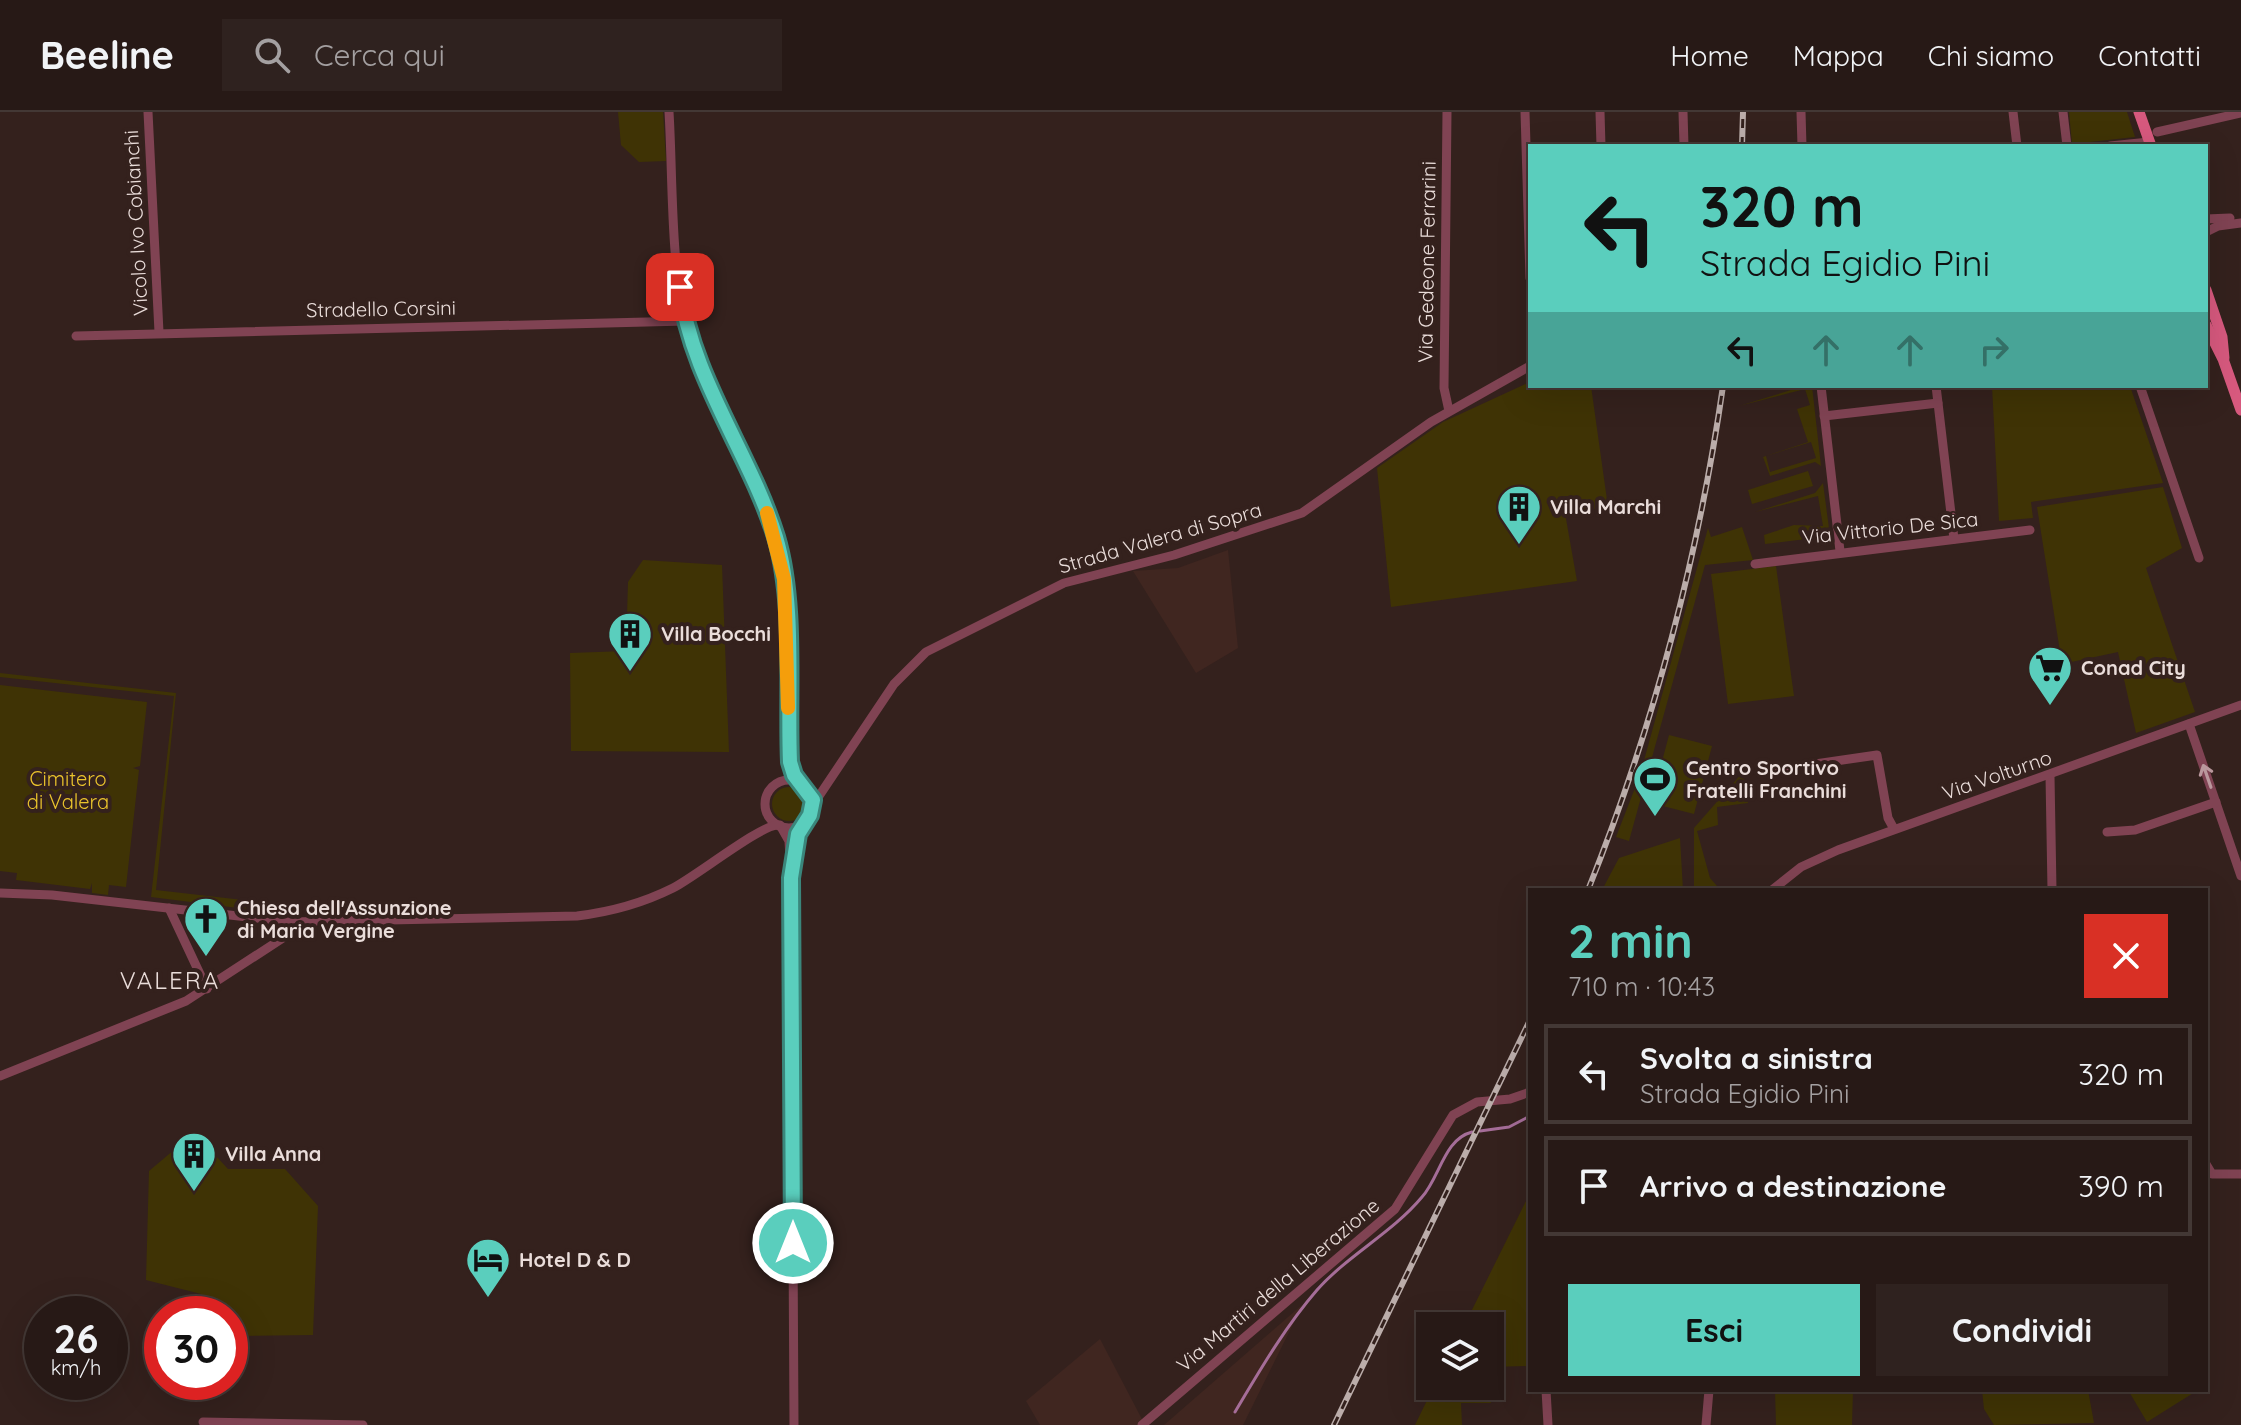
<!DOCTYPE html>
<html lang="it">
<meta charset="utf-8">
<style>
:root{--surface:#271916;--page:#2f221f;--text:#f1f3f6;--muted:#a4a0a1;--line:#433835;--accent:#5acebd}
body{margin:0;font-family:Quicksand,sans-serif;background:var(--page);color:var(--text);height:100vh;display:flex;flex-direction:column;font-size:30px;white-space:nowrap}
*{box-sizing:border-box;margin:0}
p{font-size:26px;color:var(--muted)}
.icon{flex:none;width:44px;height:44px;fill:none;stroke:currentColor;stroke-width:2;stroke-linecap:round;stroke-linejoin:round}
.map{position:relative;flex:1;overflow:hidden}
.side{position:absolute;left:1528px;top:776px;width:680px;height:504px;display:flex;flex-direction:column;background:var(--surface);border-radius:0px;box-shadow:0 8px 32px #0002,0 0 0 2px var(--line)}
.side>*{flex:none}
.hud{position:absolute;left:1528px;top:32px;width:680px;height:244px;border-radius:0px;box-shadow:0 8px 32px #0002,0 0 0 2px var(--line);background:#5acebd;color:#111;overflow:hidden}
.fabs{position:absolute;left:1416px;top:1200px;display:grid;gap:16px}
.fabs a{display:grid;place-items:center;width:88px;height:88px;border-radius:0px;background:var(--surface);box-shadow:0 8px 32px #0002,0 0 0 2px var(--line);font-size:40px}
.speed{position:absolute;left:24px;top:1184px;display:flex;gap:16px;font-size:40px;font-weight:700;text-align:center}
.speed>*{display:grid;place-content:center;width:104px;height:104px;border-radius:50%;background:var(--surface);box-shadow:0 8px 32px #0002,0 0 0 2px var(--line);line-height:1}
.speed small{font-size:20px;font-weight:400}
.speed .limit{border:12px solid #d22;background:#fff;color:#111}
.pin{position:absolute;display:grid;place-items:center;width:68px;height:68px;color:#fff;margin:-34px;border-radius:16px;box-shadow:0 4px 12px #0006}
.me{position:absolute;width:88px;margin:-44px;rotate:0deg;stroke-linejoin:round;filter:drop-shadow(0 0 6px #0008)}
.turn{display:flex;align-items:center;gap:28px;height:168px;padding:0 40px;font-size:36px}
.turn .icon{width:104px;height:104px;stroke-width:2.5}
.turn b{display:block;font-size:56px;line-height:68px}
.lanes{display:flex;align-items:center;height:76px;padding:0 40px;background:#0003;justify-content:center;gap:40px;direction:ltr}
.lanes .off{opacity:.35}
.round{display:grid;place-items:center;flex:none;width:84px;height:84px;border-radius:0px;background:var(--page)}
.summary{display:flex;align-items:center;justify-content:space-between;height:136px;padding:0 40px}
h1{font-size:48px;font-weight:700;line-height:60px;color:var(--accent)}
.action{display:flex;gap:16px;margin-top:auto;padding:16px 40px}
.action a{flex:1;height:92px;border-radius:0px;background:var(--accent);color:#111;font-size:32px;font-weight:700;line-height:92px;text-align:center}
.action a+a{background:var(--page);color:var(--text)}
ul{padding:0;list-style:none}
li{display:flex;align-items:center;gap:24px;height:100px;margin:0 16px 12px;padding:0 24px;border:4px solid var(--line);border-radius:0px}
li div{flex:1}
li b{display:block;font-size:30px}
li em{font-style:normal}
header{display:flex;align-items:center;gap:48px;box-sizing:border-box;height:112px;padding:0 40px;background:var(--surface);border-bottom:2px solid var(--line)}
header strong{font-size:38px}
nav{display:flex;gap:44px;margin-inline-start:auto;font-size:28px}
.search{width:560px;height:72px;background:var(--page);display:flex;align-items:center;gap:20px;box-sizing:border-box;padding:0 28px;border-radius:0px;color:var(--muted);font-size:30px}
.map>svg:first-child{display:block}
.built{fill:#402620}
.green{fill:#3f3305;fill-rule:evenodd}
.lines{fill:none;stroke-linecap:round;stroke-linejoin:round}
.stream{stroke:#a56d98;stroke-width:3}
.minor{stroke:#804353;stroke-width:9}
.major{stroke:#d7597e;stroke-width:11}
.rail-casing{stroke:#bbadaa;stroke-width:6}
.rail{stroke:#34211d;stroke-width:3;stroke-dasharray:9;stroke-linecap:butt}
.oneway{stroke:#ba989d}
.route-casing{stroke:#3a867b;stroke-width:20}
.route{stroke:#5acebd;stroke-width:14}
.slow{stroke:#f59e0b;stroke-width:14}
.labels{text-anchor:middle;stroke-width:8;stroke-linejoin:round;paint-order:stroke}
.street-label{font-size:20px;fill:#eaddda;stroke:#34211d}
.poi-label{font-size:20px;font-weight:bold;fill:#eaddda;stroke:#34211d;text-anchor:start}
.park-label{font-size:20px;fill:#ebc42c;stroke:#34211d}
.quarter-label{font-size:24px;letter-spacing:2px;fill:#eaddda;stroke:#34211d}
</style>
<header>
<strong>Beeline</strong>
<div class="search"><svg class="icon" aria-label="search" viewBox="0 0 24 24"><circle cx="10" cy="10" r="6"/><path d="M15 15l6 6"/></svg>Cerca qui</div>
<nav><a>Home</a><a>Mappa</a><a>Chi siamo</a><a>Contatti</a></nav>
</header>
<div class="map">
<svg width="2241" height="1313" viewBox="0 0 2241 1313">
<rect width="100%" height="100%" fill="#34211d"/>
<g class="built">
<polygon points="1228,438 1238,536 1196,561 1133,459 1178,456"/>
<polygon points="1303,1192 1243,1313 1164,1313"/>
<polygon points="1100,1227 1145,1313 1040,1313 1026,1289"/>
</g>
<g class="green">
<polygon points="618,0 663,0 666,49 639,50 621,33"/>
<polygon points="2069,0 2127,0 2135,25 2072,32"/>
<polygon points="1530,270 1530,274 1591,274 1608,395 1565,401 1577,469 1391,495 1377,356 1443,310"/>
<path d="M1804 274H1812L1821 354 1815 350 1770 364 1763 345 1808 330 1797 297 1810 293 1805 277 1739 294ZM1811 330 1816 346 1770 360 1766 344Z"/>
<polygon points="1992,274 2130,274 2163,371 2031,390 2033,406 1999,409"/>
<polygon points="1808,359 1813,374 1752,392 1748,378"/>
<polygon points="1823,371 1830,424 1765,432 1764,423 1794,413 1823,414 1818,384 1755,400 1815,381"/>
<polygon points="2163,375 2182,436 2146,456 2195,600 2136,621 2118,540 2062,552 2037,395"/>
<polygon points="1742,415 1753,448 1705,453 1629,729 1616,725 1640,663 1708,416 1711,425"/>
<polygon points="643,448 722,453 729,640 571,639 570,541 626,539 628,470"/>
<polygon points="1776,454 1794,584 1728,592 1711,462"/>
<polygon points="0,561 176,581 156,778 296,794 295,803 151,785 174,584 0,565"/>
<polygon points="0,573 147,590 140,654 133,656 139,658 126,775 109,773 108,783 92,781 92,771 90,777 16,768 17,761 0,759"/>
<polygon points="1669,623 1712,634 1694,702 1651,691"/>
<polygon points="1743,660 1748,691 1717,695 1718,713 1697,719 1710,766 1717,774 1712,778 1694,778 1694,716"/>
<circle cx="789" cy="692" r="17"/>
<polygon points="1680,726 1683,778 1602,778 1619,746"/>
<polygon points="204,1031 228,1057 285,1057 318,1094 313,1223 230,1224 230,1202 203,1202 201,1182 146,1168 149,1059 181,1032"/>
<polygon points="1528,1085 1530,1254 1490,1255 1491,1291 1461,1291 1462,1313 1415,1313 1434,1274 1490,1274 1490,1214 1464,1214"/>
<polygon points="1775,1278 1853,1278 1852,1313 1776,1313"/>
<polygon points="1982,1278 2088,1278 2094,1311 1994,1313 1984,1297"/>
<polygon points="2128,1278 2198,1278 2147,1310"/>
</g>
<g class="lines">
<g class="stream">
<polyline points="1480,1019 1509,1015 1530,1004"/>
<path d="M1235 1300C1260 1258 1285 1215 1317 1178 1348 1143 1392 1121 1422 1085 1440 1065 1444 1027 1472 1020"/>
</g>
<g class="minor">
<polyline points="148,0 159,220"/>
<path d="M669 0C673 64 670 160 688 218 712 295 764 364 781 443 795 509 788 583 790 650L801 671"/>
<polyline points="1447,0 1444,276 1449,299"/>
<polyline points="1525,0 1530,166"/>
<polyline points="1600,0 1601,34"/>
<polyline points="1683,0 1684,34"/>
<polyline points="1801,0 1802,34"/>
<polyline points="2013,0 2017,34"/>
<polyline points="2063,0 2067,34"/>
<polyline points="2157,20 2241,1"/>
<polyline points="2110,34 2149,30"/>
<polyline points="2206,107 2230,106"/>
<polyline points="2206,120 2218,114 2241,111"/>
<polyline points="76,224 686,209"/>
<polyline points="1821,274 1840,439"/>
<polyline points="1936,274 1954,427"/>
<polyline points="2140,274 2199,446"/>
<polyline points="1824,304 1938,291"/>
<polyline points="1755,452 2030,418"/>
<polyline points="2189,612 2241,764"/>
<polyline points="1760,660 1877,643 1888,706 1894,717"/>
<polyline points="2050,664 2052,778"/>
<circle cx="789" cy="692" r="24"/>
<polyline points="813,693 894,572 926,540 1064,471 1174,443 1302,401 1431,310 1530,254"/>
<polyline points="780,713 789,729 791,763 794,1313"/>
<polyline points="2107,720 2135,718 2216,690"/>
<polyline points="795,743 804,711"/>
<polyline points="1772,778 1801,755 1838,738 2241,593"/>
<path d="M0 781 52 783 291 810 577 804C610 800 643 791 673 776 695 765 762 712 778 713"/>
<polyline points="169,796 207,877"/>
<polyline points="0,964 186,889 289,822 296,810"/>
<polyline points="2206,1052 2212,1062 2241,1062"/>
<polyline points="1546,1278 1548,1313"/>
<polyline points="203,1310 363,1313"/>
<polyline points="1142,1313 1395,1097 1453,1003 1477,990 1510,987 1530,980"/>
<polyline points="1706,1313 1709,1278"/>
</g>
<g class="major">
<polyline points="2139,0 2151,34"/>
<polyline points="2206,178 2222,225 2224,246"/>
<polyline points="2206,213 2223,247 2241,298"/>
</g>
<g class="rail-casing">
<g id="rail">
<polyline points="1742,34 1743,0"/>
<path d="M1588 778C1653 616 1698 447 1723 274"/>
<polyline points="1334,1313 1530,908"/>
</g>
</g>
<use href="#rail" class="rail"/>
</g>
<defs><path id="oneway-shaft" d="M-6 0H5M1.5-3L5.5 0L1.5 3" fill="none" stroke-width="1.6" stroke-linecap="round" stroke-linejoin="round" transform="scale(2)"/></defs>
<use class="oneway" href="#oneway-shaft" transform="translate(2207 664) rotate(-109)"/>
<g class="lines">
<g class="route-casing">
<path id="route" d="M680 175C690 264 750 341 776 425 796 492 787 580 790 650L794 663 813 688 810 703 798 722 791 766 793 1131"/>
</g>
<use href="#route" class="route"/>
<polyline class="slow" points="767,401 784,467 788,596"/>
</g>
<defs>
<g id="building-pin" transform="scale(2.3)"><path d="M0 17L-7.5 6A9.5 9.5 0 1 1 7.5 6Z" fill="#5acebd" stroke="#34211d"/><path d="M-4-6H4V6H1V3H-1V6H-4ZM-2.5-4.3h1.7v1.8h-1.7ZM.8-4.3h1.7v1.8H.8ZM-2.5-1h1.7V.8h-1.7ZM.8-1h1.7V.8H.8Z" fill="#111"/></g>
<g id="supermarket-pin" transform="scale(2.3)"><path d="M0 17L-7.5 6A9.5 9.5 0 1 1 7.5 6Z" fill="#5acebd" stroke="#34211d"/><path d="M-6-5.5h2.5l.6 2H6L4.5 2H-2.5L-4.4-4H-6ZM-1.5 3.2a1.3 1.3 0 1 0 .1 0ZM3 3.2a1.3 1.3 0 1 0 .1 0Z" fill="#111"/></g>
<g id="stadium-pin" transform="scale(2.3)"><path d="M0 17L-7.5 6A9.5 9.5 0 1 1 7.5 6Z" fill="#5acebd" stroke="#34211d"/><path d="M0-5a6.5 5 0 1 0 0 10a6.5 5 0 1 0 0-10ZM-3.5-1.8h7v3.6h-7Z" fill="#111"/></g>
<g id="church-pin" transform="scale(2.3)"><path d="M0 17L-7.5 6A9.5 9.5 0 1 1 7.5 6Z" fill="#5acebd" stroke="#34211d"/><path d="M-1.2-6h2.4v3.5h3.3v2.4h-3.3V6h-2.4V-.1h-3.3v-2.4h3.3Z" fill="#111"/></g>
<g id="hotel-pin" transform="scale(2.3)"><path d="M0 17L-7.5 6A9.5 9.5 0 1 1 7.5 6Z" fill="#5acebd" stroke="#34211d"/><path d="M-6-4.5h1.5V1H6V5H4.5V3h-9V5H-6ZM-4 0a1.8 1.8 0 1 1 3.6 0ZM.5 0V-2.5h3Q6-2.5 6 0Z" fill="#111"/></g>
</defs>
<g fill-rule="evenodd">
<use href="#building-pin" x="1519" y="395"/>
<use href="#building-pin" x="630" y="522"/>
<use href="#supermarket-pin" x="2050" y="556"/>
<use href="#stadium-pin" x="1655" y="667"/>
<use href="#church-pin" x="206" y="807"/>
<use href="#building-pin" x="194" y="1042"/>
<use href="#hotel-pin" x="488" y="1148"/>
</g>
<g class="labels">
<g class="street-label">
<text transform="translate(136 111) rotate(-93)" y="7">Vicolo Ivo Cobianchi</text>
<text transform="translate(1427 150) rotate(-89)" y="7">Via Gedeone Ferrarini</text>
<text transform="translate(381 197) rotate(-1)" y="7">Stradello Corsini</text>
<text transform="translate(1890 416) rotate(-6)" y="7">Via Vittorio De Sica</text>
<text transform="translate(1160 426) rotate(-16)" y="7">Strada Valera di Sopra</text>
<text transform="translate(1997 663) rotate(-19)" y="7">Via Volturno</text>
<text transform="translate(1278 1173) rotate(-40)" y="7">Via Martiri della Liberazione</text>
</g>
<g class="poi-label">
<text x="1550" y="402">Villa Marchi</text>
<text x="661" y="529">Villa Bocchi</text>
<text x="2081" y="563">Conad City</text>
<text x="1686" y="663">Centro Sportivo<tspan x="1686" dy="23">Fratelli Franchini</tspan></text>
<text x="237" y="803">Chiesa dell'Assunzione<tspan x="237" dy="23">di Maria Vergine</tspan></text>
<text x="225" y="1049">Villa Anna</text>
<text x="519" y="1155">Hotel D &amp; D</text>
</g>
<g class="park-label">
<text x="68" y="674">Cimitero<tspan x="68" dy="23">di Valera</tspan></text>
</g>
<g class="quarter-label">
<text x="170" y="877">VALERA</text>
</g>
</g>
</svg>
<div class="fabs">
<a><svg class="icon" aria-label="layers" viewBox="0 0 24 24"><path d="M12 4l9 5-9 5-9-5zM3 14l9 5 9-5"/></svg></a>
</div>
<div class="speed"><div>26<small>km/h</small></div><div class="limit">30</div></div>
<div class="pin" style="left:680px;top:175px;background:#d93025"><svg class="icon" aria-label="arrive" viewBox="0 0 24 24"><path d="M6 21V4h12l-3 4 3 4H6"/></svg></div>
<svg class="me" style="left:793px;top:1131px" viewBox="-20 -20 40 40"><circle r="17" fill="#5acebd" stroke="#fff" stroke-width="3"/><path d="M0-11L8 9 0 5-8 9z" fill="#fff"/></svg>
<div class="hud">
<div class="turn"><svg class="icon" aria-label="left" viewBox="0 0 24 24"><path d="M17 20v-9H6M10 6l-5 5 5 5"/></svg><div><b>320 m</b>Strada Egidio Pini</div></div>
<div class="lanes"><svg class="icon" aria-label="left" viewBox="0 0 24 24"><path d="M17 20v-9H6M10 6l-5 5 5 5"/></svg><svg class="icon off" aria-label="ahead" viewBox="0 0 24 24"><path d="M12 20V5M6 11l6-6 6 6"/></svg><svg class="icon off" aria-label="ahead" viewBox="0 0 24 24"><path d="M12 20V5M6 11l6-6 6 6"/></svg><svg class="icon off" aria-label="right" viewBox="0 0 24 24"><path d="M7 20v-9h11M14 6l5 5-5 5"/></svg></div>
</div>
<section class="side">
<div class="summary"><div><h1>2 min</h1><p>710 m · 10:43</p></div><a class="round" style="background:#d93025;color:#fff"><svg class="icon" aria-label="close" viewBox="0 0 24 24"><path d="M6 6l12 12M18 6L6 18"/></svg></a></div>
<ul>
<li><svg class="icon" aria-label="left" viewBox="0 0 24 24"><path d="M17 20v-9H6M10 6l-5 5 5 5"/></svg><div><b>Svolta a sinistra</b><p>Strada Egidio Pini</p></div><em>320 m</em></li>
<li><svg class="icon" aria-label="arrive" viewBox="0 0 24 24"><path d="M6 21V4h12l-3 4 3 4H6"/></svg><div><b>Arrivo a destinazione</b></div><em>390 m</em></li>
</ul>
<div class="action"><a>Esci</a><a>Condividi</a></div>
</section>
</div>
